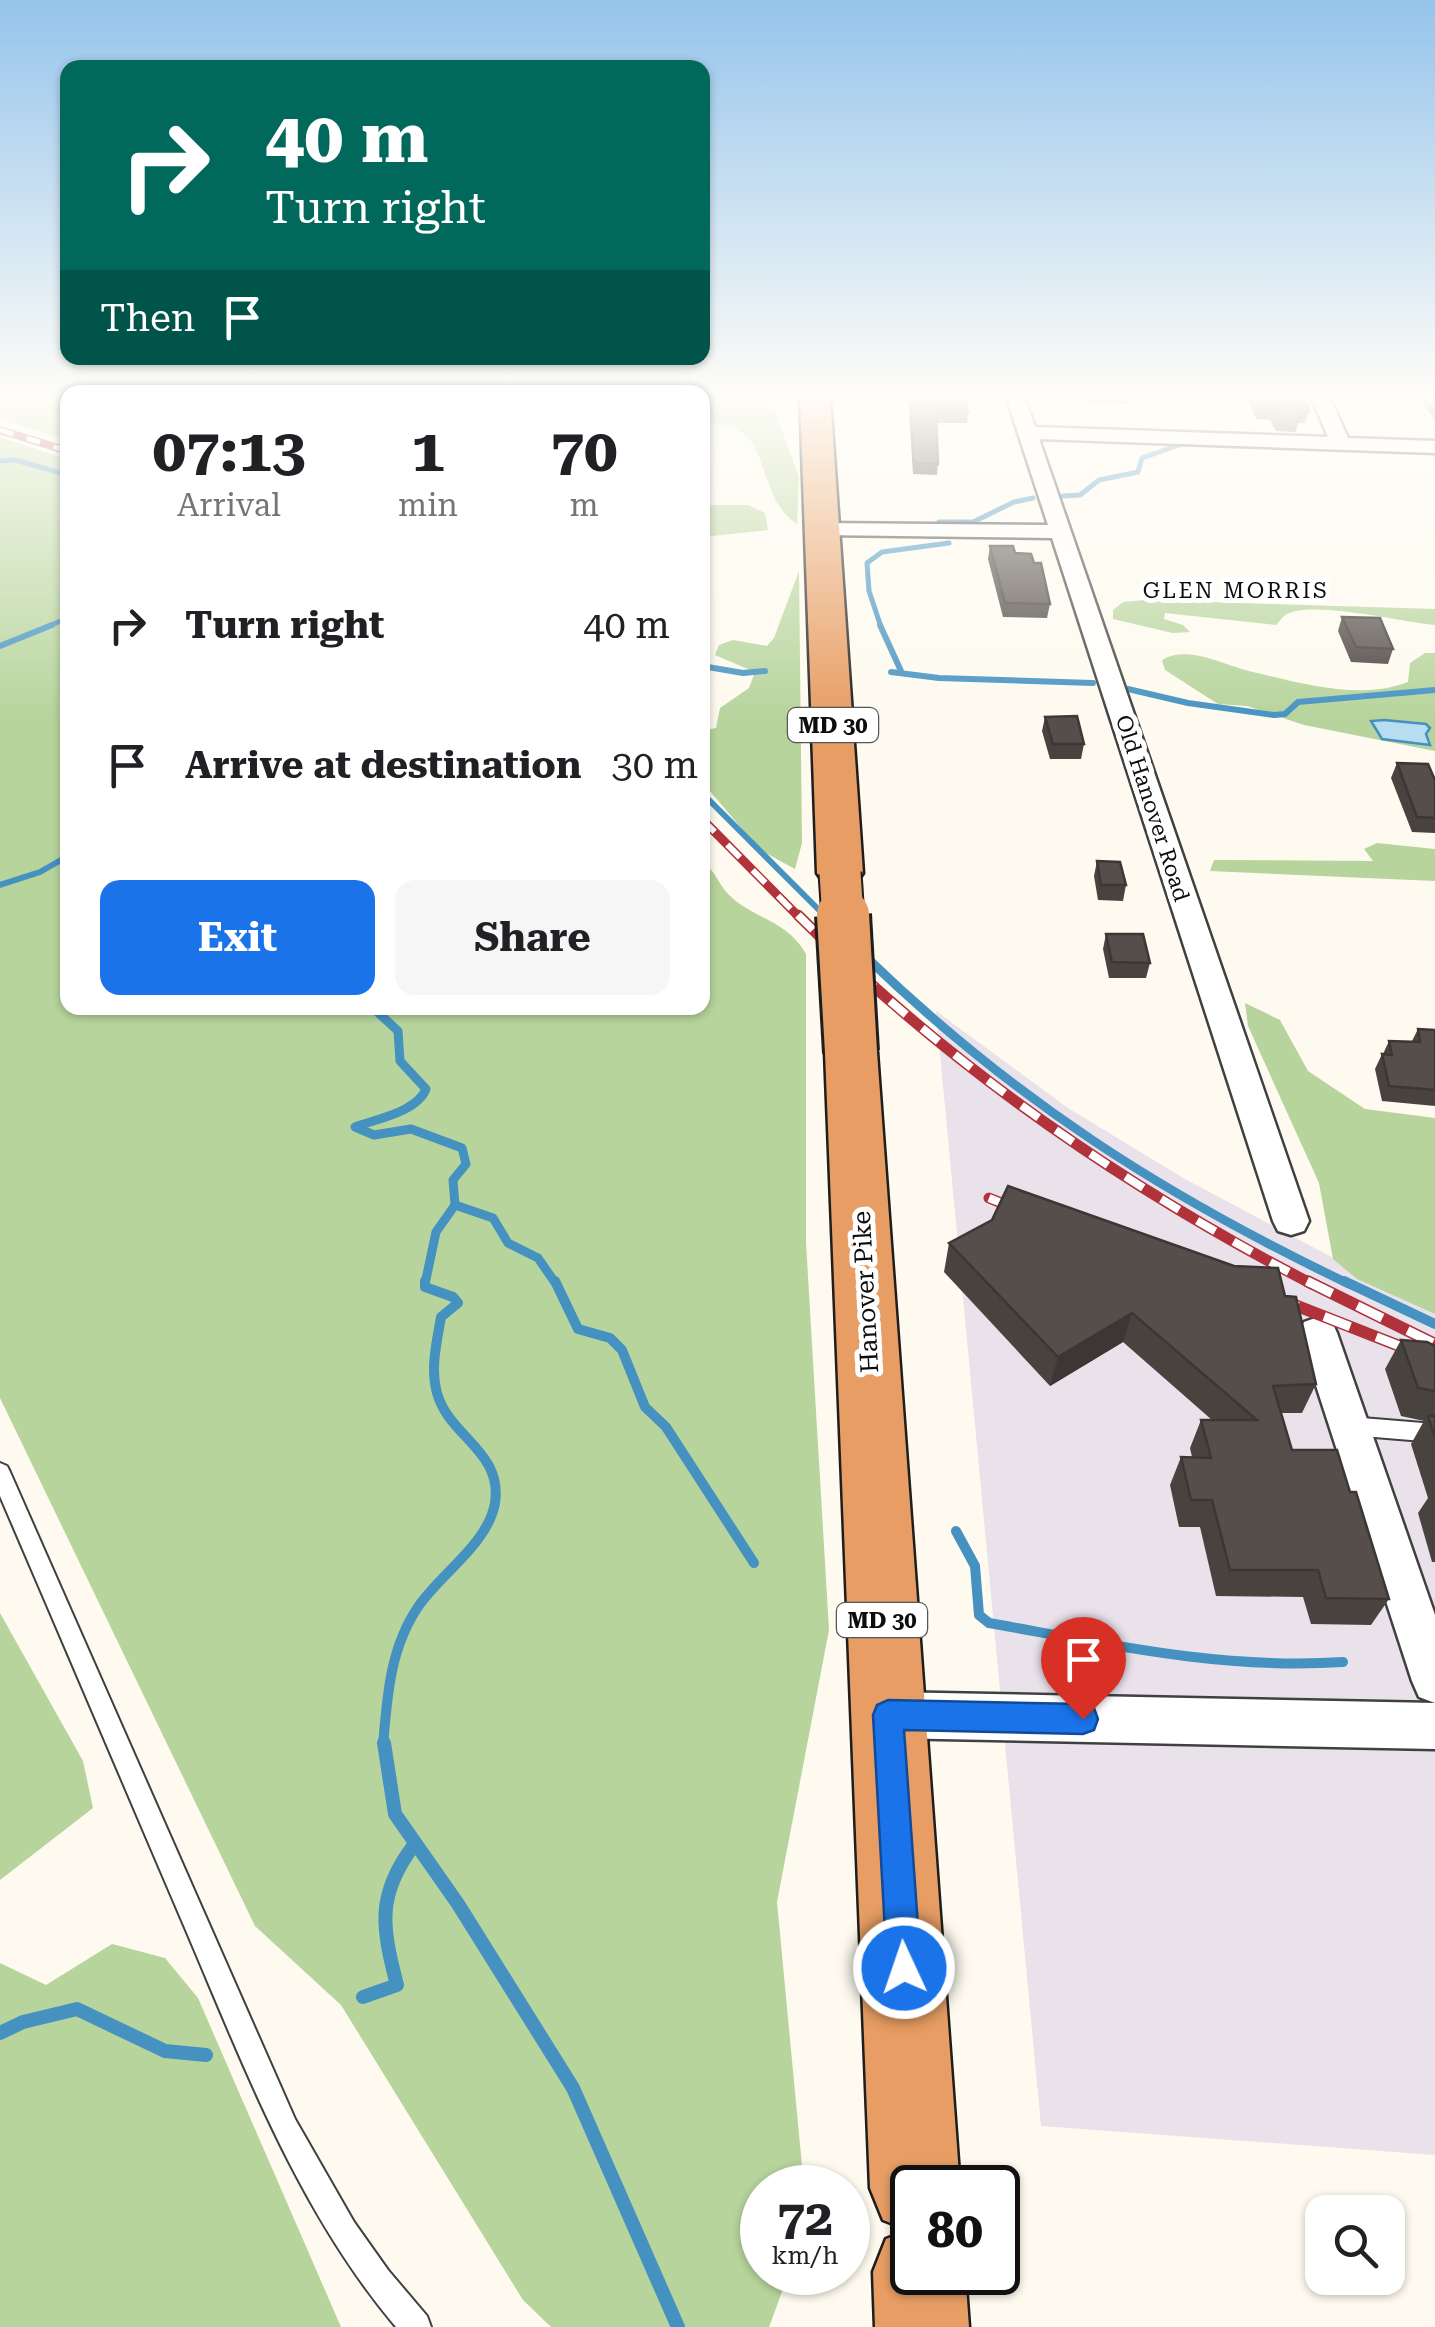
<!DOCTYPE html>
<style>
:root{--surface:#fff;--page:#f6f6f6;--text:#202124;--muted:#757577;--accent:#1a73e8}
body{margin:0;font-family:"Roboto Serif",serif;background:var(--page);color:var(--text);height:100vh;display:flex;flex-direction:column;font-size:38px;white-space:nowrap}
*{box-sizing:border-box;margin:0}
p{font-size:32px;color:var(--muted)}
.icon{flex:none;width:55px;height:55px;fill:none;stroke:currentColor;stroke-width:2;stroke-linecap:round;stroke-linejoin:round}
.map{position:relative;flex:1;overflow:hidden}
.drawer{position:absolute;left:60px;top:385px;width:650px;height:630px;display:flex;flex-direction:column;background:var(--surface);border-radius:20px;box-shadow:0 2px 8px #0004}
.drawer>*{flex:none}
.top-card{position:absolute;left:60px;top:60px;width:650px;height:305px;border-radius:20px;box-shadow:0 2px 8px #0004;background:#00695c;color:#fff;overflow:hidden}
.tools{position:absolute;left:1305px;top:2195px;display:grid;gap:20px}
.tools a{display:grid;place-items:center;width:100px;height:100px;border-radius:20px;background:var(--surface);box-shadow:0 2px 8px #0004;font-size:50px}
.speed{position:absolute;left:740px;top:2165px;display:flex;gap:20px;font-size:50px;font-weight:700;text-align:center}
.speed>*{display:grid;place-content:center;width:130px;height:130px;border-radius:50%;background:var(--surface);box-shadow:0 2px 8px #0004;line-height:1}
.speed small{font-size:25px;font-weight:400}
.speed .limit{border:5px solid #111;border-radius:15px;background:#fff;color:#111}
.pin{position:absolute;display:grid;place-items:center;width:85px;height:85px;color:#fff;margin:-102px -42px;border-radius:50% 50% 50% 0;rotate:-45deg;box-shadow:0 0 10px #0007}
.pin .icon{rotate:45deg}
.me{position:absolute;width:110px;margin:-55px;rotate:357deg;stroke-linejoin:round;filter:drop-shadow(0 0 8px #0008)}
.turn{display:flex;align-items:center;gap:35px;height:210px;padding:0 40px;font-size:45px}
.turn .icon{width:130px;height:130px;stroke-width:2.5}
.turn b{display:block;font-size:70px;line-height:85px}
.then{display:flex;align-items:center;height:95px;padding:0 40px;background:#0003;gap:20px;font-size:38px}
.eta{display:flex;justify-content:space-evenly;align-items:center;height:170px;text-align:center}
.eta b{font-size:60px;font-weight:700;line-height:70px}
.cta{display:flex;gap:20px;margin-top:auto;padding:20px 40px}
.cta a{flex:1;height:115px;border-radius:20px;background:var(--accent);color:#fff;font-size:40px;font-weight:700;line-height:115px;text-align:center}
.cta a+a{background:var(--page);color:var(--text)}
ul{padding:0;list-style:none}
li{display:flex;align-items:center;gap:30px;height:140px;padding:0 40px}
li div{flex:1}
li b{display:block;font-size:38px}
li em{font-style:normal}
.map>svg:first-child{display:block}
.industrial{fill:#eae2eb}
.forest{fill:#b6d49c}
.water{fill:#b8dcf0;stroke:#4592c1;stroke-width:2.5}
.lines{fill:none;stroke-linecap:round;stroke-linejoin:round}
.stream-far4{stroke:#4592c1;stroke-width:5}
.stream-far3{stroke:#4592c1;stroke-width:6}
.stream-far2{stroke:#4592c1;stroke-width:9}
.stream-far1{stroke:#4592c1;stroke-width:10}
.stream{stroke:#4592c1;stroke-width:14}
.lane-casing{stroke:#404040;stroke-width:4}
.street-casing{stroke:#404040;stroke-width:5}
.highway-casing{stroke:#1e1e1e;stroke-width:5}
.lane{fill:#fff;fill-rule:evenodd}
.street{fill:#fff;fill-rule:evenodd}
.highway{fill:#e79d63;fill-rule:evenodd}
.rail-far3-casing{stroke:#b1323a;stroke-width:8}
.rail-far2-casing{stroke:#b1323a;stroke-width:9}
.rail-far1-casing{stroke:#b1323a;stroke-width:11}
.rail-casing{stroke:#b1323a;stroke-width:12}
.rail-far3{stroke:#fff;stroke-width:5;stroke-dasharray:14;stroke-linecap:butt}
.rail-far2{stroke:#fff;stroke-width:6;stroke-dasharray:18;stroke-linecap:butt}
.rail-far1{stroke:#fff;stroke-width:8;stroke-dasharray:21;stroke-linecap:butt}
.rail{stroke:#fff;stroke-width:9;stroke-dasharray:28;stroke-linecap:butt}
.highway-bridge-far1-casing{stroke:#1e1e1e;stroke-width:45;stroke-linecap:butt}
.highway-bridge-casing{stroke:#1e1e1e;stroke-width:58;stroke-linecap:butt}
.highway-bridge-far1{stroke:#e79d63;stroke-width:41}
.highway-bridge{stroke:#e79d63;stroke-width:52}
.wall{fill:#494340}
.shaded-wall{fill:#3c3734}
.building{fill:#554e4a;stroke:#3c3734;stroke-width:2.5}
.route{fill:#1a73e8;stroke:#114b97;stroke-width:2.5}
.labels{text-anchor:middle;stroke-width:10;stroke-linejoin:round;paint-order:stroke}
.far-neighbourhood-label{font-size:22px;letter-spacing:2.5px;fill:#0d0d0d;stroke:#fff}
.shield{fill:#fff;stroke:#565656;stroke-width:2.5}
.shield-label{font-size:22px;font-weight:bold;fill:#0d0d0d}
.far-street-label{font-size:22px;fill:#0d0d0d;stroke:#fff}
.street-label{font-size:25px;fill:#0d0d0d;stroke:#fff}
</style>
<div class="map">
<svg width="1435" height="2327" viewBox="0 0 1435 2327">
<rect width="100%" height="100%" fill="#fefaef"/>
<polygon class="industrial" points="936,1011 1068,1108 1185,1179 1435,1312 1435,2155 1041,2126"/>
<g class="forest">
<polygon points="0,396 67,396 67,440 0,419"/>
<path d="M703 396H770L799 478 797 524C750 493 778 418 703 424Z"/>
<path d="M0 437 67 459 68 1008H702L703 862C716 872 718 883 728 894 754 920 786 919 806 954V1243L829 1630 777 1902 804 2187 762 2188V2272L789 2273 769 2327H551L523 2300 341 2005 255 1926 0 1398Z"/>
<polygon points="703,505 748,505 765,513 768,530 703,537"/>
<polygon points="799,571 802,843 795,869 760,850 703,783 702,731 716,728 720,708 749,688 755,672 715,655 719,645 733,640 767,646 774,638"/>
<path d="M1145 600 1435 609V625C1403 622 1312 600 1287 614 1283 616 1280 621 1276 625L1165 613 1164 619 1183 625 1190 632 1173 633 1113 619V610L1123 602Z"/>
<path d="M1425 653H1435V751L1304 725 1247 706 1218 704 1165 670 1162 660C1189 644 1225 666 1253 672 1302 683 1359 701 1408 682L1410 663Z"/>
<polygon points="1377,843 1435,849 1435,881 1210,871 1214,860 1373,861 1364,849"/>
<polygon points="1245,1003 1280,1020 1308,1071 1365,1109 1435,1118 1435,1314 1357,1279 1333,1259 1319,1183 1248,1026"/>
<polygon points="0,1613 83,1761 93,1808 0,1880"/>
<polygon points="112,1944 165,1958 198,1998 341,2327 0,2327 0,1963 46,1985"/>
</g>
<polygon class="water" points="1384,720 1426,724 1430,728 1426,734 1430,745 1382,739 1371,721"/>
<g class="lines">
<g class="stream-far4">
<polyline points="0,461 15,460 68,475"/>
<polyline points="1063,496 1080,495 1099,480 1138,472 1142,458 1179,445"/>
<polyline points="939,522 973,522 1014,502 1033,498"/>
<polyline points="46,627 68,618"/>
<polyline points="881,627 869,591 867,563 882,552 949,543"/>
</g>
<g class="stream-far3">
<polyline points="880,625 901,671"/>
<polyline points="0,646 52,625"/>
<polyline points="702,666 743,673 765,671"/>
<polyline points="891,672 939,678 1093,683"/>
<polyline points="1128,689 1188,703 1274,715 1285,714 1298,702 1435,690"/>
<polyline points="702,793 826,917"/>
<polyline points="0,885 40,872 68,856"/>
</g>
<g class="stream-far2">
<path d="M865 956C1014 1100 1163 1195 1349 1284"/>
<path d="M373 1008 398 1031 400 1061 426 1089C417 1112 376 1119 355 1127L374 1135 411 1129 462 1148 466 1164 453 1180 455 1205"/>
<polyline points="455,1205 493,1218 508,1243 538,1258 556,1284"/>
<polyline points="425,1284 436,1232 455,1205"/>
</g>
<g class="stream-far1">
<polyline points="555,1281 578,1329 610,1338 622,1350 645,1407 666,1427 754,1563"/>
<polyline points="1344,1281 1435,1324"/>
<path d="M956 1531 975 1566 979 1615 989 1623C1107 1644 1223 1670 1343 1662"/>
<path d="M383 1746C387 1697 390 1648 418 1607 440 1574 488 1544 495 1503 503 1451 449 1437 437 1393 430 1368 437 1341 441 1317L458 1303 453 1297 425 1287V1281"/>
</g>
<g class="stream">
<polyline points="384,1743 395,1814 458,1904 573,2088 678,2327"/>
<path d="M363 1997 397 1985C382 1927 376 1895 414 1845"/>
<polyline points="0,2033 23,2022 77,2009 165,2051 206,2055"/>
</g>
<g class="lane-casing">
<g id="lane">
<polygon points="1350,1417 1435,1424 1435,1442 1350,1435 1343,1432 1340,1426 1343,1420"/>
<path d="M0 1463 7 1466 10 1472 295 2119 354 2222 388 2270 427 2316 431 2327H396C299 2212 246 2071 188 1935 125 1788 63 1642 0 1496Z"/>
</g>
</g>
<g class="street-casing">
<g id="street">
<polygon points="1006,396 1024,396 1035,427 1328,437 1311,396 1329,396 1348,438 1435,441 1435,453 1039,439 1309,1221 1304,1231 1291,1235 1278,1231 1273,1221 1052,538 822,535 811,529 822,523 1048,525"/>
<polygon points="1318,1317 1332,1322 1337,1333 1435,1615 1435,1749 888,1738 871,1731 865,1715 871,1699 888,1692 1435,1703 1419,1697 1412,1681 1299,1333 1304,1322"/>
</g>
</g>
<g class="highway-casing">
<g id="highway">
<polygon points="800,396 830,396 863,873 856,883 840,887 824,883 817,873"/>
<polygon points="851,1035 869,1040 877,1052 960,2188 912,2188 912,2272 965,2272 969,2327 875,2327 873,2272 886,2239 909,2230 883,2220 870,2188 825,1052 833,1040"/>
</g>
</g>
<use href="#lane" class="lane"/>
<use href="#street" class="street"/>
<use href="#highway" class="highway"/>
<g class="rail-far3-casing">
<polyline id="rail-far3" points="0,430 68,451"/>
</g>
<g class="rail-far2-casing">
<polyline id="rail-far2" points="702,819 800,918"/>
</g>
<g class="rail-far1-casing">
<g id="rail-far1">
<path d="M798 915C948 1065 1124 1187 1312 1284"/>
<polyline points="989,1198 1026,1213"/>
</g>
</g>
<g class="rail-casing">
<g id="rail">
<polyline points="1307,1281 1435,1344"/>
<polyline points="1272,1296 1435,1360"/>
</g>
</g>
<use href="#rail-far3" class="rail-far3"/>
<use href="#rail-far2" class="rail-far2"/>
<use href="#rail-far1" class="rail-far1"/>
<use href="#rail" class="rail"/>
<g class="highway-bridge-far1-casing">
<polyline id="highway-bridge-far1" points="840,873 843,918"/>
</g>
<g class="highway-bridge-casing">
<polyline id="highway-bridge" points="843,915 851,1052"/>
</g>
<use href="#highway-bridge-far1" class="highway-bridge-far1"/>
<use href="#highway-bridge" class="highway-bridge"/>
</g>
<g class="wall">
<polygon points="908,396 964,396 968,412 967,423 936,423 938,464 937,475 913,474"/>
<polygon points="1088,396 1129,396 1128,404 1090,403"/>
<polygon points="1247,396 1303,396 1309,411 1305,423 1298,423 1296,432 1276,431 1270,420 1256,419"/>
<polygon points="1418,396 1435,396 1435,420"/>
<polygon points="990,546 1015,553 1050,604 1047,618 1003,617 988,559"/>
<polygon points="1342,617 1393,649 1388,664 1351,662 1338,631"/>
<polygon points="1045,717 1084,744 1081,759 1050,759 1042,731"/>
<polygon points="1397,763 1435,780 1435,833 1412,832 1391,778"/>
<polygon points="1097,861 1126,885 1123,901 1098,900 1094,876"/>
<polygon points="1106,934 1150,963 1146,978 1109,978 1103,949"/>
<polygon points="1418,1029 1435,1030 1435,1106 1382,1101 1375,1069 1382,1054 1383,1054 1389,1041 1412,1041"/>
<polygon points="949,1243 1285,1296 1316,1384 1302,1413 1281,1413 1292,1450 1350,1492 1389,1599 1371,1625 1311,1624 1303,1597 1216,1596 1200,1527 1179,1527 1170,1485 1181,1457 1192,1457 1190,1448 1201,1420 1212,1420 1123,1342 1050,1386 944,1272"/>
<polygon points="1401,1340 1435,1346 1435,1562 1432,1562 1418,1513 1428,1498 1411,1444 1424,1421 1401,1416 1385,1369"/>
</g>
<polygon class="shaded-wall" points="1132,1313 1123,1342 1050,1386 1058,1357"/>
<g class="building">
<polygon points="910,396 964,396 968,412 936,412 938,464 914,463"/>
<polygon points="1255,396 1303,396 1309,411 1298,410 1299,420 1279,419 1273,408 1259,407"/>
<polygon points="990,546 1013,546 1015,553 1031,554 1034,563 1041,563 1050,604 1005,603"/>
<polygon points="1342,617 1380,618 1393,649 1356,647"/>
<polygon points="1077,716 1084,744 1053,744 1045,717"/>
<polygon points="1397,763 1428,764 1435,780 1435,818 1417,817"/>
<polygon points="1097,861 1120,862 1126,885 1101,885"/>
<polygon points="1106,934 1143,934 1150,963 1112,962"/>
<polygon points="1418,1029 1435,1030 1435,1090 1389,1086 1382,1054 1392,1055 1389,1041 1420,1042"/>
<polygon points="1008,1186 1234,1266 1278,1268 1285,1296 1296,1297 1316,1384 1273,1386 1292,1450 1337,1450 1350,1492 1356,1492 1389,1599 1326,1598 1318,1570 1230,1570 1212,1500 1191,1500 1181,1457 1211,1458 1201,1420 1257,1420 1132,1313 1058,1357 949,1243 992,1220"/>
<polygon points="1401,1340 1427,1342 1435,1346 1435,1391 1418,1388"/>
<polygon points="1428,1416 1435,1416 1435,1438"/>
</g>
<linearGradient id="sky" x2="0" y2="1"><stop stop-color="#95c4eb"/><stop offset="0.55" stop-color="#fffdf8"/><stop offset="1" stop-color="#fffdf8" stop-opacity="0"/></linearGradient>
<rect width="1435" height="721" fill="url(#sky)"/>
<polygon class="route" points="888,1700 1083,1704 1094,1708 1098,1719 1094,1730 1083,1734 904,1730 921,1968 916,1980 904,1985 892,1980 887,1968 873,1715 877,1705"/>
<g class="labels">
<g class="far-neighbourhood-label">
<text x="1236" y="598">GLEN MORRIS</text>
</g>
<g class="shield">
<rect x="788" y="708" width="90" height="34" rx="8"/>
<rect x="837" y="1603" width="90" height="34" rx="8"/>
</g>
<g class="shield-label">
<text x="833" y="733">MD 30</text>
<text x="882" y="1628">MD 30</text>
</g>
<g class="far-street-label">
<text transform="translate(1153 808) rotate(72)" y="8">Old Hanover Road</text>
</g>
<g class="street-label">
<text transform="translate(865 1292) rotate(-93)" y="9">Hanover Pike</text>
</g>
</g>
</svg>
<div class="tools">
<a><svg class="icon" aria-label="search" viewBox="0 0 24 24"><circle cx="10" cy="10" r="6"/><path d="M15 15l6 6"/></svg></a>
</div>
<div class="speed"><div>72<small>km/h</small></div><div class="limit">80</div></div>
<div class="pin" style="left:1083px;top:1719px;background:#d93025"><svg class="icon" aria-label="arrive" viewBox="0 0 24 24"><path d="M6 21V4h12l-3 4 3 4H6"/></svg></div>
<svg class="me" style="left:904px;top:1968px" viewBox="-20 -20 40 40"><circle r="17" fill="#1a73e8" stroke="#fff" stroke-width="3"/><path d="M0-11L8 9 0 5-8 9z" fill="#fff"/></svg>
<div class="top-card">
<div class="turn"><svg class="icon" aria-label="right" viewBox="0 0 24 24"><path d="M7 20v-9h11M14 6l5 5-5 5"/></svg><div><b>40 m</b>Turn right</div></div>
<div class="then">Then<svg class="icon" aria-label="arrive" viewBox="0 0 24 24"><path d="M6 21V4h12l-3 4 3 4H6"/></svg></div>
</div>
<section class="drawer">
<div class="eta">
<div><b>07:13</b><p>Arrival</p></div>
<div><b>1</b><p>min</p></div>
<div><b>70</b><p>m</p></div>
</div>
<ul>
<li><svg class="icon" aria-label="right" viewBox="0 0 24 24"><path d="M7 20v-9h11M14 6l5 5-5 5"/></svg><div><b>Turn right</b></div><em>40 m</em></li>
<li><svg class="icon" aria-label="arrive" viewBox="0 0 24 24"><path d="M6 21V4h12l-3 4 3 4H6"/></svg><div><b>Arrive at destination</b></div><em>30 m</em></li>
</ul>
<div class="cta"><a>Exit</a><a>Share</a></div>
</section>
</div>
